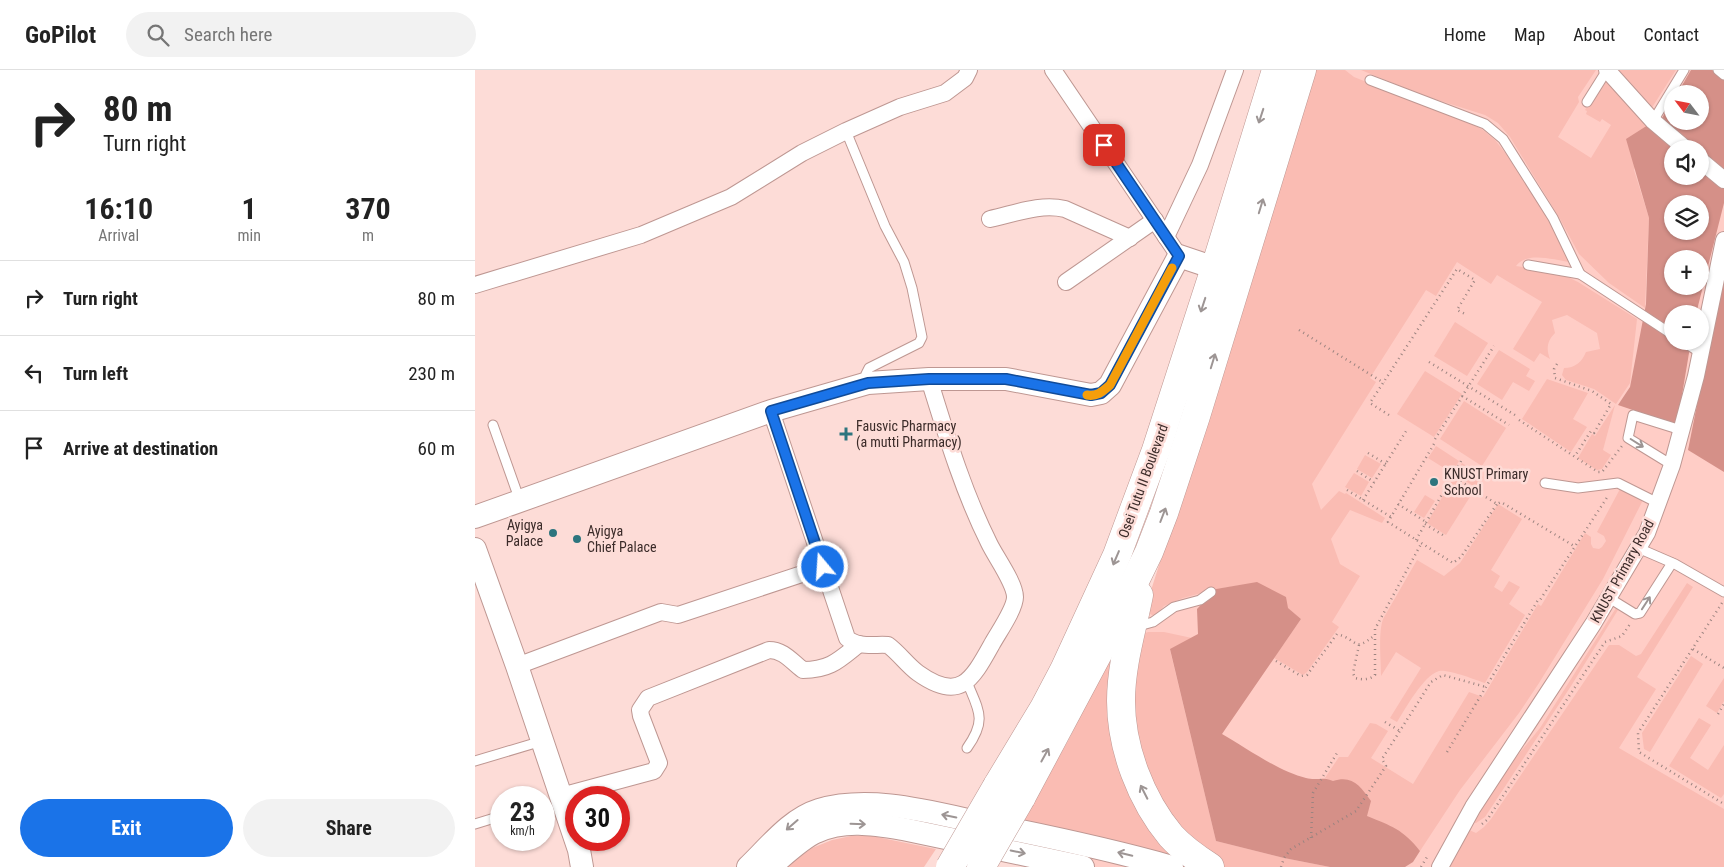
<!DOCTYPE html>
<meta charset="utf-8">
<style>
:root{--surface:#fff;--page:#f2f2f2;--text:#222;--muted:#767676;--line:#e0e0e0;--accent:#1a73e8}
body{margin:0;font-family:"Roboto Condensed",sans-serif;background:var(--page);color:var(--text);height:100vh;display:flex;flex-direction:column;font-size:19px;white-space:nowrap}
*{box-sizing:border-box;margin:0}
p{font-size:16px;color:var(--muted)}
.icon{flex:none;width:28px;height:28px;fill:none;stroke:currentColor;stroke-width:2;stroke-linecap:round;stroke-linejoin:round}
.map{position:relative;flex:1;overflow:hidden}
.drawer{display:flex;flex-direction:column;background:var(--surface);width:475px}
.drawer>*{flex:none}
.banner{background:#fff;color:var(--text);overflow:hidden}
.needle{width:32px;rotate:302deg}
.fabs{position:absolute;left:1189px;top:15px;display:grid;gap:10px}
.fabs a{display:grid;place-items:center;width:45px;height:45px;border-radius:50%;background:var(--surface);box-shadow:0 1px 4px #0004;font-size:25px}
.speed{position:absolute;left:15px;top:716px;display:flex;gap:10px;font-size:25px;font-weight:700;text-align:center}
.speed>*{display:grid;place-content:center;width:65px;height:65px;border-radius:50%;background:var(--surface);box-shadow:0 1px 4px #0004;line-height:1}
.speed small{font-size:12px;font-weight:400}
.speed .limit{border:8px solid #d22;background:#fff;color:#111}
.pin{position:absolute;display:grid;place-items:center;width:42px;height:42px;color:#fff;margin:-21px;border-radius:10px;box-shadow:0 2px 8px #0006}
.me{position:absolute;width:55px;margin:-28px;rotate:342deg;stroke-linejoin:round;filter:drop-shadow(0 0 4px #0008)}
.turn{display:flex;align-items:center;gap:18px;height:105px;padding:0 20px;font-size:22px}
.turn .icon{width:65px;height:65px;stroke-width:2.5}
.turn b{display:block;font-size:35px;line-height:42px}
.eta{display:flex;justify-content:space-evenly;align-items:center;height:85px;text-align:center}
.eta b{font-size:30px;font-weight:700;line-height:35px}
.primary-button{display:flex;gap:10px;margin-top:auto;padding:10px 20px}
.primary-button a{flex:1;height:58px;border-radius:30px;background:var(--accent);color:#fff;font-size:20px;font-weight:700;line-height:58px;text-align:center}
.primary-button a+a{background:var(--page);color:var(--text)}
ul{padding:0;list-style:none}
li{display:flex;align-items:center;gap:15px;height:75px;padding:0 20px;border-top:1px solid var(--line)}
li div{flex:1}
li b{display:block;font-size:19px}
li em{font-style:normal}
header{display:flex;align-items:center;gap:30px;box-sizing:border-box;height:70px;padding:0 25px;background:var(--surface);border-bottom:1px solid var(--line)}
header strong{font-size:24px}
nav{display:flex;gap:28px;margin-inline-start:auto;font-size:18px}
.search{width:350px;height:45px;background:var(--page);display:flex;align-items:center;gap:12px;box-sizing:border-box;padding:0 18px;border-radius:28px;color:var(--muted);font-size:19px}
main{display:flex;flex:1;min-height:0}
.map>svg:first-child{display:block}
.built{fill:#ffcdc6;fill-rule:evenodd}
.green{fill:#fabcb3}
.forest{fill:#d59088;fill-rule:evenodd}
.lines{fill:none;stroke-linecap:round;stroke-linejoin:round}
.lane-casing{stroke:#be9792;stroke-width:11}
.street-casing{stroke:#be9792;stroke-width:18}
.secondary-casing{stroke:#be9792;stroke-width:24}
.highway-casing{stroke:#be9792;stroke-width:29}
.path{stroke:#9c8480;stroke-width:2.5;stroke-dasharray:1 4;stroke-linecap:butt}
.lane{stroke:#fff;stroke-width:9}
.street{stroke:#fff;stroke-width:16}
.secondary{stroke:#fff;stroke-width:22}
.highway{stroke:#fff;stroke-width:28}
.highway-bridge-casing{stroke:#be9792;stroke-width:29;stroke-linecap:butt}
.highway-bridge{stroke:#fff;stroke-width:28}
.oneway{stroke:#9d9594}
.route-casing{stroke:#114b97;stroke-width:12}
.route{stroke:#1a73e8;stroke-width:9}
.slow{stroke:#f59e0b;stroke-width:9}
.poi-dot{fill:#2d757e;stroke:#fddcd7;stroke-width:2}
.labels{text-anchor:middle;stroke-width:5;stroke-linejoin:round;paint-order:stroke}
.poi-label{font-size:14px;fill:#3b2b29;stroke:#fddcd7;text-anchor:start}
.street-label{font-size:14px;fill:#3b2b29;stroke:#fddcd7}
</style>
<header>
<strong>GoPilot</strong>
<div class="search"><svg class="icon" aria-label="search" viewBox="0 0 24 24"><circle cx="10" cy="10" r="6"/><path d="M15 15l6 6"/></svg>Search here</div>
<nav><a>Home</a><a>Map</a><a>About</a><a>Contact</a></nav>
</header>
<main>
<section class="drawer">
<div class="banner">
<div class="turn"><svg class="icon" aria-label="right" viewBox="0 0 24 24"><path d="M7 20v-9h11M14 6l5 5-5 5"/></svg><div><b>80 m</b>Turn right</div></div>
</div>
<div class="eta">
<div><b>16:10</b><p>Arrival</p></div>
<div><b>1</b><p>min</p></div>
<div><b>370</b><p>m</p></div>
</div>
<ul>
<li><svg class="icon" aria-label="right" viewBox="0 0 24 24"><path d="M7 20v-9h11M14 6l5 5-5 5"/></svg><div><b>Turn right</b></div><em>80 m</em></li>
<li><svg class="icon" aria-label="left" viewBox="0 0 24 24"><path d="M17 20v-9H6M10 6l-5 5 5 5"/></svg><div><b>Turn left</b></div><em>230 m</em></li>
<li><svg class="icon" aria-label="arrive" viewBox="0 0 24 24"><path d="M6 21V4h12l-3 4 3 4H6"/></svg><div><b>Arrive at destination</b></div><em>60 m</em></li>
</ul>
<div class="primary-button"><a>Exit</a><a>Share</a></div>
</section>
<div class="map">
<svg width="1249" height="797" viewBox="0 0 1249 797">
<rect width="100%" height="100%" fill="#fddcd7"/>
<path class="built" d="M851 0H1249V797H555L622 702ZM1198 24H1225V51H1198ZM1198 79H1225V106H1198ZM1198 134H1225V161H1198ZM1198 189H1225V216H1198ZM1198 244H1225V271H1198Z"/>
<g class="green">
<path d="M841 0H870L879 7 993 52 1008 60 1020 70 1031 84 1081 160 1094 192C1080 190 1051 181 1041 196L1085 203 1103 212 1162 249 1155 313 1141 334 1119 319 1091 310 1087 305 1089 298C1100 298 1107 292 1111 282L1125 279 1122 263 1092 245 1077 250 1080 263C1072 271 1071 279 1075 289L1065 283 1059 292 1038 279 1067 232 1022 205 1016 214 982 192 961 226 951 220 895 308 901 312 837 414 846 440 864 421 870 424 871 423 910 448 907 453 875 440 856 469 865 494 885 506 857 552 864 557 832 602 828 605 799 588 826 549 782 513 741 519 708 528 689 536 681 545H677L672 542V533Z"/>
<polygon points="886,0 1121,0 1103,27 1104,32 1083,67 1116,88 1136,55 1127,49 1125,52 1111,44 1112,41 1110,40 1131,7 1147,29 1173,55 1159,100 1174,148 1170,238 1134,213 1104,184 1085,149 1035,67 1023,53 1010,45 950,26"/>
<polygon points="1141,0 1201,0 1176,39"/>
<polygon points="980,252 1013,273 992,306 959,286"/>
<polygon points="1024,280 1055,299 1051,306 1060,311 1054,321 1038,312 1027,330 1002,314"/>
<polygon points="950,301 987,324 959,367 922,344"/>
<polygon points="1072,309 1113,323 1098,349 1112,357 1096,382 1047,349"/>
<polygon points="989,331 1031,358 1007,396 965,369"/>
<polygon points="1140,335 1128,380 1136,385 1127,399 1122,400 1103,388 1117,364 1120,366"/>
<polygon points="961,376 984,391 977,403 953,388"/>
<polygon points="890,385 906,394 897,408 882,399"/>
<polygon points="987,393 1008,407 1001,418 980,404"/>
<polygon points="879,403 894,412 886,426 870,417"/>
<polygon points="978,409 998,422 971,465 952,453"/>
<path d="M1145 419 1168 430 1128 509 1064 613 1044 643 985 720 945 781C929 760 907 760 890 745 877 733 867 715 850 708L864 687H873L895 653 901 654 913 661 896 688 938 714 994 622 1008 627 1063 534 1066 536 1110 463 1116 467V474L1118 478 1124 479 1127 477 1131 471 1129 466 1122 462Z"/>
<polygon points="950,425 960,431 949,448 939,442"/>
<path d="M1023 434 1047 449 1016 500 1025 506 1019 517 1027 522 1034 511 1045 517 1034 534 1050 545 1010 613C1001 610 973 599 964 601 948 606 931 638 922 652L915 648 946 598 921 582 906 606C906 590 903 564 908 549L942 490 969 506 985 493Z"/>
<polygon points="1212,513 1218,517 1162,607 1181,619 1144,678 1249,739 1249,797 970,797 992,759 1001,763 1009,757 1016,749 1134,575 1144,575 1161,586 1166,584"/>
<polygon points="1141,538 1143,540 1096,616 1010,747 1001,753 996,752 1038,691 1065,658"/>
<polygon points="673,562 689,562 717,568 695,580 741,771 809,788 855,797 743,797 703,766 656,668 664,566"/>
<polygon points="641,574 640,662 722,797 703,797 544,756 593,671"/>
<polygon points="1216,586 1228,594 1175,682 1169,679 1167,663"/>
<polygon points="1249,608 1249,631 1242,643 1231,636"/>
<polygon points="1224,648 1236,655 1215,688 1233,700 1249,675 1249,724 1246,728 1194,696"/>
<polygon points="376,766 397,766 461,779 449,797 311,797 337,778 357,770"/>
</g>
<g class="forest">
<path d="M1216 0H1237L1249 8V133L1221 244H1198V271H1216L1202 355 1143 335 1155 317 1171 234 1174 148 1151 69 1173 55 1180 60 1197 31 1198 51H1225V24H1202ZM1198 79H1225V106H1198ZM1198 134H1225V161H1198ZM1198 189H1225V216H1198Z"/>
<polygon points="1249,200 1249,402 1213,380"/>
<path d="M782 512 811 527 813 538 826 549 747 664C771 678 805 702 831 708 842 711 848 706 858 711 878 705 885 716 896 731L892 746C916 756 928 759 945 781L938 792 930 797H855L809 788 741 771 695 579 723 564 722 539 741 519Z"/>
</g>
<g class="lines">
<g class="lane-casing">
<g id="lane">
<polyline points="1243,0 1249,5"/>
<polyline points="895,10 1010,54 1028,69 1078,148 1105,204"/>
<polyline points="1112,32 1132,0"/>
<polyline points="1178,51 1209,0"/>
<polyline points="371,61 410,156 429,192 437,218 447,267 444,273 394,298 391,304 393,313"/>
<polyline points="1053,195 1105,204 1198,265"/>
<polyline points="1207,271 1226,283"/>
<polyline points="18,355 45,431"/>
<polyline points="1197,395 1153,368 1158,345 1206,360"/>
<polyline points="1070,413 1103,418 1143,413 1183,433"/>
<polyline points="1163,478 1200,494 1249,522"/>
<polyline points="1134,528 1160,544 1165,543 1197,493"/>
<polyline points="660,557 678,552 699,537 725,530 736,522"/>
<path d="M492 678C512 650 504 641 492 612"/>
<polyline points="0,691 67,671"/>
<polyline points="0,754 26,746"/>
</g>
</g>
<g class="street-casing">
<g id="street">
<polyline points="578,0 704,186"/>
<polyline points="1132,0 1178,51 1211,79"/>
<polyline points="1225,90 1249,110"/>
<path d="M515 149C539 144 565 133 590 139L655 168"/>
<polyline points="691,167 725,95 760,0"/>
<polyline points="591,212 680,150"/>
<polyline points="0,215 166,165 256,127 327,83 371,61 425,37 470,23 490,8 494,0"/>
<path d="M296 341 372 568C382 578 400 574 413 575 424 583 432 595 443 603 485 633 497 610 517 574 523 563 540 539 540 527 540 513 520 486 514 473 488 421 471 364 454 309"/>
<polyline points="42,596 186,542 203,545 348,497"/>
<path d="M86 726 179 701 184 693 166 646 165 640 173 628 294 580C309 580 317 592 328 600 355 600 364 590 384 574"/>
<polyline points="965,797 998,737 1118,554 1172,463 1197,395 1221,306 1249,170"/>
</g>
</g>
<g class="secondary-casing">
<g id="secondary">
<polyline points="0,447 296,341 393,313 454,309 531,309 616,325 626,323 635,315 704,186 740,198"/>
<polyline points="0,479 42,596 104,780 107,797"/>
<path d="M273 797C294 777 315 749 344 740 398 724 462 744 516 755 576 767 637 780 697 797"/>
<path d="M295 797C307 787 327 768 341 762 369 749 398 754 428 759L608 797"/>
</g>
</g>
<g class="highway-casing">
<g id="highway">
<path d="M664 525C657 560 646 595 646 631 646 678 666 730 696 766 707 778 721 788 735 797"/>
<polyline points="522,716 569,638 589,600 642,485 681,380 740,198 801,0"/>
<polyline points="546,728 641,550 674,482 689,443 721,346 827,0"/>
</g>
</g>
<g class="path">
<polyline points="824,260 909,313"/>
<polyline points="954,292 1040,345"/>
<polyline points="1082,294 1079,299 1080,308 1117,321 1136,334 1119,363 1116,361 1100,386"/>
<polyline points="987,326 1034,355"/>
<polyline points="914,345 895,333 982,199 1000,210 982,240 992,245"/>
<polyline points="1044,350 1123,402 1127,402 1147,376"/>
<polyline points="960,369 1019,276"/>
<polyline points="959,374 913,452 978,493 986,487 1022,434"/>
<polyline points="893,383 911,394"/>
<polyline points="882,401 899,412"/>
<polyline points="977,406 1022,434 1026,432 1099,476"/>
<polyline points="872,420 916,447"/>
<polyline points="888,430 933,358"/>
<polyline points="923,434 951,452"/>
<polyline points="950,454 971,467"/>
<polyline points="941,470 986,391"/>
<polyline points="1247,533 1163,663 1164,682 1249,734"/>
<path d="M884 575 878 603 880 608C888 610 894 610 900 605V559L946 474"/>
<polyline points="1218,579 1249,598"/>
<path d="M801 591 826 606 832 605 862 564C884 570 878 583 900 565"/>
<polyline points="1243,644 1249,634"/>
<polyline points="910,652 925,661"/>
<polyline points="972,682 1063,530 1065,530 1133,426"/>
<polyline points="1007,754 1012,750 1130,572 1147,566 1155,554"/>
<polyline points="836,768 838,723 862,683"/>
<polyline points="806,797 809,788 816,779 881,741 911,696 907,689 956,612 968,605 1011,617"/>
<polyline points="946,797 952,787"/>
</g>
<use href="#lane" class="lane"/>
<use href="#street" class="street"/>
<use href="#secondary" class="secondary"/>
<use href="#highway" class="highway"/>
<g class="highway-bridge-casing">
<g id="highway-bridge">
<polyline points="475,797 522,716"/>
<polyline points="506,797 546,728"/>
</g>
</g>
<use href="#highway-bridge" class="highway-bridge"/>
</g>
<defs><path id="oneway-shaft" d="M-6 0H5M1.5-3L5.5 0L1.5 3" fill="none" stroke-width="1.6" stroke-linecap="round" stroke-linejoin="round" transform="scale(1.25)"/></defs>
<g class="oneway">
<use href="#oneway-shaft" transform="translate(786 46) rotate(108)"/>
<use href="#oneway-shaft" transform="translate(786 136) rotate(-73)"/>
<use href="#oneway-shaft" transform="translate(728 235) rotate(108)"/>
<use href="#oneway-shaft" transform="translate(738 291) rotate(-73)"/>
<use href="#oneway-shaft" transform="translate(1162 373) rotate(32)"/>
<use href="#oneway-shaft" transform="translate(688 445) rotate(-69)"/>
<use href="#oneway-shaft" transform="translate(641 488) rotate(113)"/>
<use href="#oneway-shaft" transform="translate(1171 533) rotate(-57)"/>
<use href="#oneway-shaft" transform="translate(570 685) rotate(-61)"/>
<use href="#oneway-shaft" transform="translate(669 722) rotate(-117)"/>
<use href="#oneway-shaft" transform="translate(474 746) rotate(-168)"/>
<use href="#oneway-shaft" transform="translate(383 754) rotate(2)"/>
<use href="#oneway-shaft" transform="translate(317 755) rotate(139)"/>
<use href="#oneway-shaft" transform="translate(543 782) rotate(12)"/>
<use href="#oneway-shaft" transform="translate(650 784) rotate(-167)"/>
</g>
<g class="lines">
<g class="route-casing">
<polyline id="route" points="348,497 296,341 393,313 454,309 531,309 616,325 626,323 635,315 704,186 629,75"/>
</g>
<use href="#route" class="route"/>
<path class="slow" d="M612 325C622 327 628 321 635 315L697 198"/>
</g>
<g class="poi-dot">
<path d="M368.5 356.5h5v5h5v5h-5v5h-5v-5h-5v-5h5z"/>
<circle cx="959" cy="412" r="5"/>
<circle cx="78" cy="463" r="5"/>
<circle cx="102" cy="469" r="5"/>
</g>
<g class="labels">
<g class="poi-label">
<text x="381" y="361">Fausvic Pharmacy<tspan x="381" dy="16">(a mutti Pharmacy)</tspan></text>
<text x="969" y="409">KNUST Primary<tspan x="969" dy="16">School</tspan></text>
<text x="68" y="460" text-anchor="end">Ayigya<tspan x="68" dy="16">Palace</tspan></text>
<text x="112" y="466">Ayigya<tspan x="112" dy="16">Chief Palace</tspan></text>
</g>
<g class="street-label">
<text transform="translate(668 411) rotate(-70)" y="5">Osei Tutu II Boulevard</text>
<text transform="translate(1147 501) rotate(-61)" y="5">KNUST Primary Road</text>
</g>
</g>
</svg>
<div class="fabs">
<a><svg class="needle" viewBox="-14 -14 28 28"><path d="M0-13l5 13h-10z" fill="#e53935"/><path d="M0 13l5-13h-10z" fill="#767676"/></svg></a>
<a><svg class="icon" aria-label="sound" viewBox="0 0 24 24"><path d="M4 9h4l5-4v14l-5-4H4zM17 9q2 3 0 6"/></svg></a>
<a><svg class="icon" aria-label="layers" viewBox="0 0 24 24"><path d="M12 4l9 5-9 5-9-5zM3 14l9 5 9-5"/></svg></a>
<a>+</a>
<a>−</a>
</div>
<div class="speed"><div>23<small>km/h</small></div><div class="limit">30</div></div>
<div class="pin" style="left:629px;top:75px;background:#d93025"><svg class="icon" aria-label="arrive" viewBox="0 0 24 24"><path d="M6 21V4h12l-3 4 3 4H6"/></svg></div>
<svg class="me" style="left:348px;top:497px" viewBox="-20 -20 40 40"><circle r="17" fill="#1a73e8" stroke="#fff" stroke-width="3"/><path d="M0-11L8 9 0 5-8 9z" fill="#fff"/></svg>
</div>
</main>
